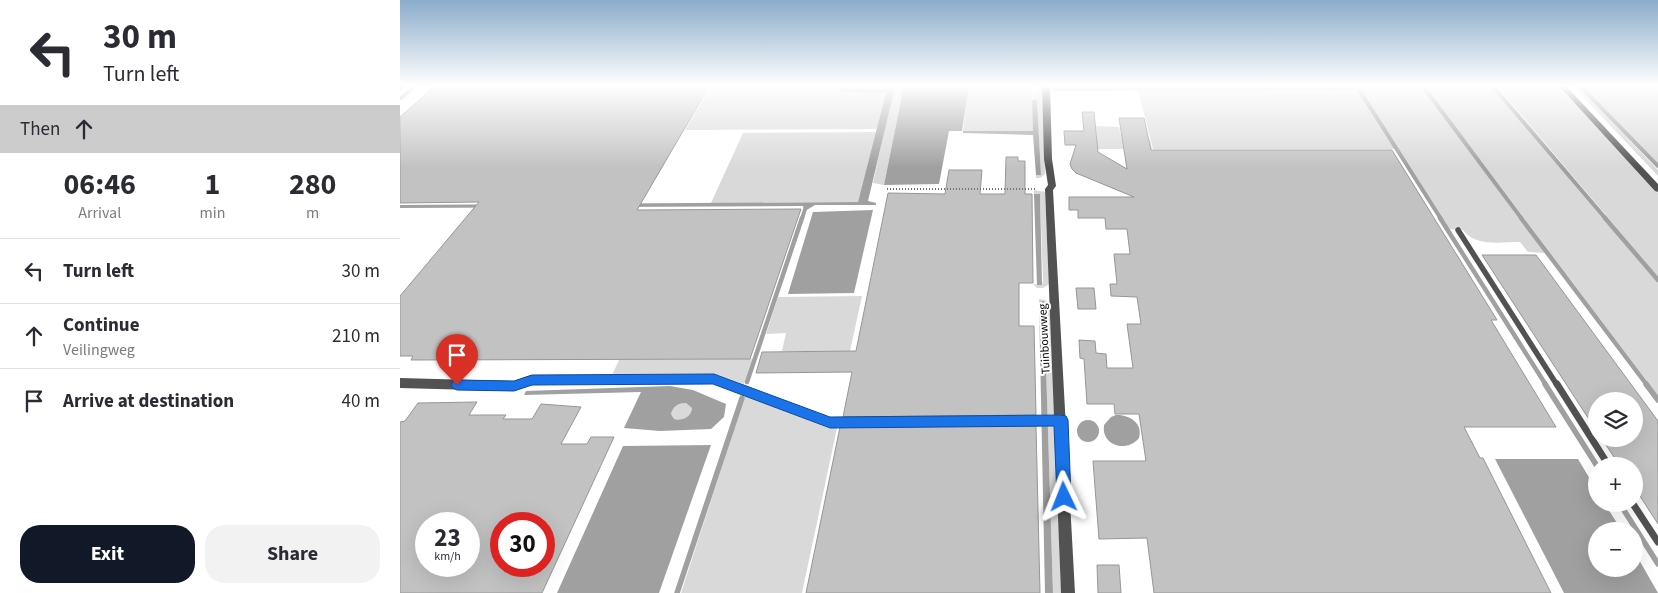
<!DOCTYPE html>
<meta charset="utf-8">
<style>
:root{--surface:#fff;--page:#f2f2f3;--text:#2b2b33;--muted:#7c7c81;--line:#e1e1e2;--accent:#111827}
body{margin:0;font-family:"Source Sans 3",sans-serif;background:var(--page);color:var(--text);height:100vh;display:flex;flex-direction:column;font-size:19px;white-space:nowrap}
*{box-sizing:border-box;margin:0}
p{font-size:16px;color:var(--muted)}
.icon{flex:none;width:28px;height:28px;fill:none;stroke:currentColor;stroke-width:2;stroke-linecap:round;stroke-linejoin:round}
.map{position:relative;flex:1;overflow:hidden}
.drawer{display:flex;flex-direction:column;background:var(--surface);width:400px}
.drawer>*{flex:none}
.top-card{background:#fff;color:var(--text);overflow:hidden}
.fabs{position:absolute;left:1188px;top:392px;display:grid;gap:10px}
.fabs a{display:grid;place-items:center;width:55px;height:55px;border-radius:50%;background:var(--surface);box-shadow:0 5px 20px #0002;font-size:25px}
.speed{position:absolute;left:15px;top:512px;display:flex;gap:10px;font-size:25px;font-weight:700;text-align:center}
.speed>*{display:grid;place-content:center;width:65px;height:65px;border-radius:50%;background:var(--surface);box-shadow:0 5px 20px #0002;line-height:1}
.speed small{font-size:12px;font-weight:400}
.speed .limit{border:8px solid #d22;background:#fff;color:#111}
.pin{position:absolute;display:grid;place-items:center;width:42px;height:42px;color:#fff;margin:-51px -21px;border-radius:50% 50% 50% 0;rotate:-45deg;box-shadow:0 0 5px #0007}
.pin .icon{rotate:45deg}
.me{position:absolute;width:55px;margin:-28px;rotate:358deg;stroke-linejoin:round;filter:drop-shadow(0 0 4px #0008)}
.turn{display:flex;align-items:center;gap:18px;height:105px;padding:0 20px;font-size:22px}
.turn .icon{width:65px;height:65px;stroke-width:2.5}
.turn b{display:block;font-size:35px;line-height:42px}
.then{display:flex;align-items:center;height:48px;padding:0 20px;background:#0003;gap:10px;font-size:19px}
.eta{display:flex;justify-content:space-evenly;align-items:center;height:85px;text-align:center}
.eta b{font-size:30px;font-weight:700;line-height:35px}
.cta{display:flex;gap:10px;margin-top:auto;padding:10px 20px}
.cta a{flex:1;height:58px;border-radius:20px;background:var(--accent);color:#fff;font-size:20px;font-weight:700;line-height:58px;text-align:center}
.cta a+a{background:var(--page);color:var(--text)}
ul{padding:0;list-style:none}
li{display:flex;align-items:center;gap:15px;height:65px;padding:0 20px;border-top:1px solid var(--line)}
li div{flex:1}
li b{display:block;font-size:19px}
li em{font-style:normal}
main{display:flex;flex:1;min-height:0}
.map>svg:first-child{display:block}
.green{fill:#d9d9d9}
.water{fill:#a0a0a0;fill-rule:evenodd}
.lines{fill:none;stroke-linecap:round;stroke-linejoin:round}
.stream-far2{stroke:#a0a0a0;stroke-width:4}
.stream-far1{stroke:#a0a0a0;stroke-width:4.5}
.stream{stroke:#a0a0a0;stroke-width:5.5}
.building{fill:#c2c2c2;stroke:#969696;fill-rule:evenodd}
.path{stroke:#747474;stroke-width:2;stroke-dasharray:1 2;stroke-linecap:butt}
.service-far1{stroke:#525252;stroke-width:5.5}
.service{stroke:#525252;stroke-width:7}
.minor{fill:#525252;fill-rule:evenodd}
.route{fill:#1a73e8;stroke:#114b97}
.labels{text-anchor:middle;stroke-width:4;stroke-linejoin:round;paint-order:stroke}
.street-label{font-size:12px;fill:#000;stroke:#fff}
</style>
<main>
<section class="drawer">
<div class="top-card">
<div class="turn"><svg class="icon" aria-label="left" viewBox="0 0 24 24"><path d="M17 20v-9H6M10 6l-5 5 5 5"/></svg><div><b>30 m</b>Turn left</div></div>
<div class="then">Then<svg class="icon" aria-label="ahead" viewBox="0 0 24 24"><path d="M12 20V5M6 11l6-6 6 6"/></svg></div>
</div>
<div class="eta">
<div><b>06:46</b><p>Arrival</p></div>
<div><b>1</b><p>min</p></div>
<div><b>280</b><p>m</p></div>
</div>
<ul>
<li><svg class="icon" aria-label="left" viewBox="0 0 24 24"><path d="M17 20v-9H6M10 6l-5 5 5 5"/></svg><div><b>Turn left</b></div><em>30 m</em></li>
<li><svg class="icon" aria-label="ahead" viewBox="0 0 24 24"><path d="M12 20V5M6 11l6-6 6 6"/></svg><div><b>Continue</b><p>Veilingweg</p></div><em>210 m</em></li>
<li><svg class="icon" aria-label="arrive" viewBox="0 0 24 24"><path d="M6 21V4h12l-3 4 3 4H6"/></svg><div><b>Arrive at destination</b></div><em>40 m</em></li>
</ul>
<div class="cta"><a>Exit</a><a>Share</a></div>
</section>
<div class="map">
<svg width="1258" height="593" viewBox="0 0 1258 593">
<rect width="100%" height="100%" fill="#fff"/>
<g class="green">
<polygon points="312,85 440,85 438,88 486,94 477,129 285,130"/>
<polygon points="447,85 504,85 484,185 473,183 493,91 449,89 446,87"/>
<polygon points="569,85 632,85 633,131 563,131"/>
<polygon points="638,85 642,85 645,174 640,178 636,178 636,175 641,175 637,100 633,97 633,92 638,90"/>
<path d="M958 85H1021L1145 253 1128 252 1120 242C1101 242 1075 247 1063 230L1049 229 998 149H753L738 90 960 89Z"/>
<polygon points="1024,85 1091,85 1258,282 1258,396"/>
<polygon points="1096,85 1157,85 1258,193 1258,277"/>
<polygon points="1172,85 1176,85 1258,170 1258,176"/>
<polygon points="1182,85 1258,85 1258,165"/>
<polygon points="696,126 719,127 722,140 750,140 752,149 691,149 689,137 697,137"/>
<polygon points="477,132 458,202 311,203 343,133"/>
<polygon points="634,190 645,192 649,284 643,288 637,288 633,284 642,285 643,281 640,194 634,194"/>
<polygon points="462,296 450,351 382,351 386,333 366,334 378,297"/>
<polygon points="639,299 645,300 651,304 661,593 653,593 644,302 639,302"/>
<polygon points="352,359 344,384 318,375 212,375 219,360"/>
<polygon points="345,396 428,428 437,428 402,593 281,593"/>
<path d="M286 403 292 408C291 417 283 421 274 419L271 414C273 406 279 403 286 403Z"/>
</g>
<g class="water">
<polygon points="440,85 447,85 446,88 449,89 490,89 494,91 468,201 476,203 476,205 415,205 405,211 403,206 0,208 0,205 458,202 486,93 442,92 439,91"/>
<polygon points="504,85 569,85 562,131 549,131 539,184 484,185"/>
<polygon points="635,99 637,100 641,175 636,175 633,135 563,133 563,131 633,131 632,100"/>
<polygon points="634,194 640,194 642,285 637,285"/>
<polygon points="473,210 454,293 388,294 413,212"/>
<polygon points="644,301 653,593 645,593 639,302"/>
<path d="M270 386 293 390 326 404 324 417 311 429 260 431 224 428 241 392 124 395 126 391ZM286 403 292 408C291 417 283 421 274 419L271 414C273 406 279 403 286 403Z"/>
<path d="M716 415C730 415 743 423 739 438 727 453 701 446 704 425L711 417Z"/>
<circle cx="688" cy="431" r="11"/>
<polygon points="311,445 259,593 157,593 223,446"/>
<polygon points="1095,459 1178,459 1196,489 1196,504 1205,504 1222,531 1196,531 1196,569 1234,569 1234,551 1258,593 1164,593"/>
</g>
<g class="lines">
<g class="stream-far2">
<polyline points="956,85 1041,219"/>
<polyline points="1022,85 1122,219"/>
<polyline points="1092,85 1206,219"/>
<polyline points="1179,85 1258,166"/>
<polyline points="654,89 959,88"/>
<polyline points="1,98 16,85"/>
<polyline points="402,219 406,206"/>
</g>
<g class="stream-far1">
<polyline points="1040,218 1146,385"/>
<polyline points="1121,218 1247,385"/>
<polyline points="1205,218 1258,280"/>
<polyline points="347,382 402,218"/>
</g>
<g class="stream">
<polyline points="1145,384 1197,466"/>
<polyline points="1246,384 1258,400"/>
<polyline points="1220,504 1258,564"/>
<polyline points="277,593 342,398"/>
</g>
</g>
<g class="building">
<polygon points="36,85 310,85 237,210 401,209 350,359 11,360 13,356 0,356 0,296 79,202 0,203 0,117"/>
<polygon points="682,112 694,112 698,152 727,169 719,118 744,118 751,150 992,150 1097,320 1091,320 1156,427 1064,427 1080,458 1083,458 1151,593 754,593 747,538 699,539 693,461 746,461 739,414 715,414 714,404 687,404 684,359 680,358 679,340 695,341 696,353 706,354 707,368 733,368 727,324 741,324 737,297 711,296 710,284 717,284 714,254 730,254 727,229 706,229 705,218 678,218 678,210 669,210 669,197 734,197 676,173 672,169 670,164 676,145 665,145 664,131 684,131"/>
<polygon points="606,157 618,157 618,161 625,161 625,194 632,194 633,283 619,283 619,326 634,326 636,415 443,417 452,372 356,373 362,352 456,351 488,193 545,194 549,170 582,170 580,194 605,194"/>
<polygon points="1082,255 1136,255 1258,421 1258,524 1234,487 1234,466 1220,466 1202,439 1234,439 1234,401 1196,401 1196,430"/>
<polygon points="676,288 694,288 696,309 678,309"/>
<path d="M77 402 69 415H106L103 419H132L141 404 181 407 161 444H187L191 437H214L142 593H0V422L5 421 18 403ZM26 524H69V566H26ZM101 524H144V566H101Z"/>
<polygon points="636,426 640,593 406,593 440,427"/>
<polygon points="697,565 719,565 721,593 698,593"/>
</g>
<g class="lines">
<polyline class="path" points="487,189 637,189"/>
<g class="service-far1">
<polyline points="1058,230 1157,385"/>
<polyline points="147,380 314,379 331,385"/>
</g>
<g class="service">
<polyline points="328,384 430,422 660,420"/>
<polyline points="1157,384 1209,466"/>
<polyline points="1233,504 1258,542"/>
</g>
<g class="minor">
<polygon points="0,85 9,85 0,91"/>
<polygon points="642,85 650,85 652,159 656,186 653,190 675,593 661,593 645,189 648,185 644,159"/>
<polygon points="1158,85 1165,85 1258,184 1258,192 1255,191"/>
<polygon points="131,375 151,377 153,380 151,383 131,385 114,391 0,388 0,378 114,381"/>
</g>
</g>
<linearGradient id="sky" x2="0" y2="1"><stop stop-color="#8baccb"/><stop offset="0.51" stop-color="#fff"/><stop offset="1" stop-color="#fff" stop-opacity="0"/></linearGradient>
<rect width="1258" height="168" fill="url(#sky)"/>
<polygon class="route" points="314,374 430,417 661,415 666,416 668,420 671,497 669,502 664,504 659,502 657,497 654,426 430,428 313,384 132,385 114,391 57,390 53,388 51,385 53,381 57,380 114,381 132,375"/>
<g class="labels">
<g class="street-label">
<text transform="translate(644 339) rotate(-93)" y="4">Tuinbouwweg</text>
</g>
</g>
</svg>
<div class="fabs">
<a><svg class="icon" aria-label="layers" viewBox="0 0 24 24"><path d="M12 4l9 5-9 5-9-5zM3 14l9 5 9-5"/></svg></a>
<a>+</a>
<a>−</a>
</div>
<div class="speed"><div>23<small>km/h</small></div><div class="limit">30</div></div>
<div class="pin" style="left:57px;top:385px;background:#d93025"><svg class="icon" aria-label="arrive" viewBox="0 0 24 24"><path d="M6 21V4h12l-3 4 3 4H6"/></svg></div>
<svg class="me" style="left:664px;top:497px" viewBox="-20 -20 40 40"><path d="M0-17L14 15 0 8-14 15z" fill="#1a73e8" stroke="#fff" stroke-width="4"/></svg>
</div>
</main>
